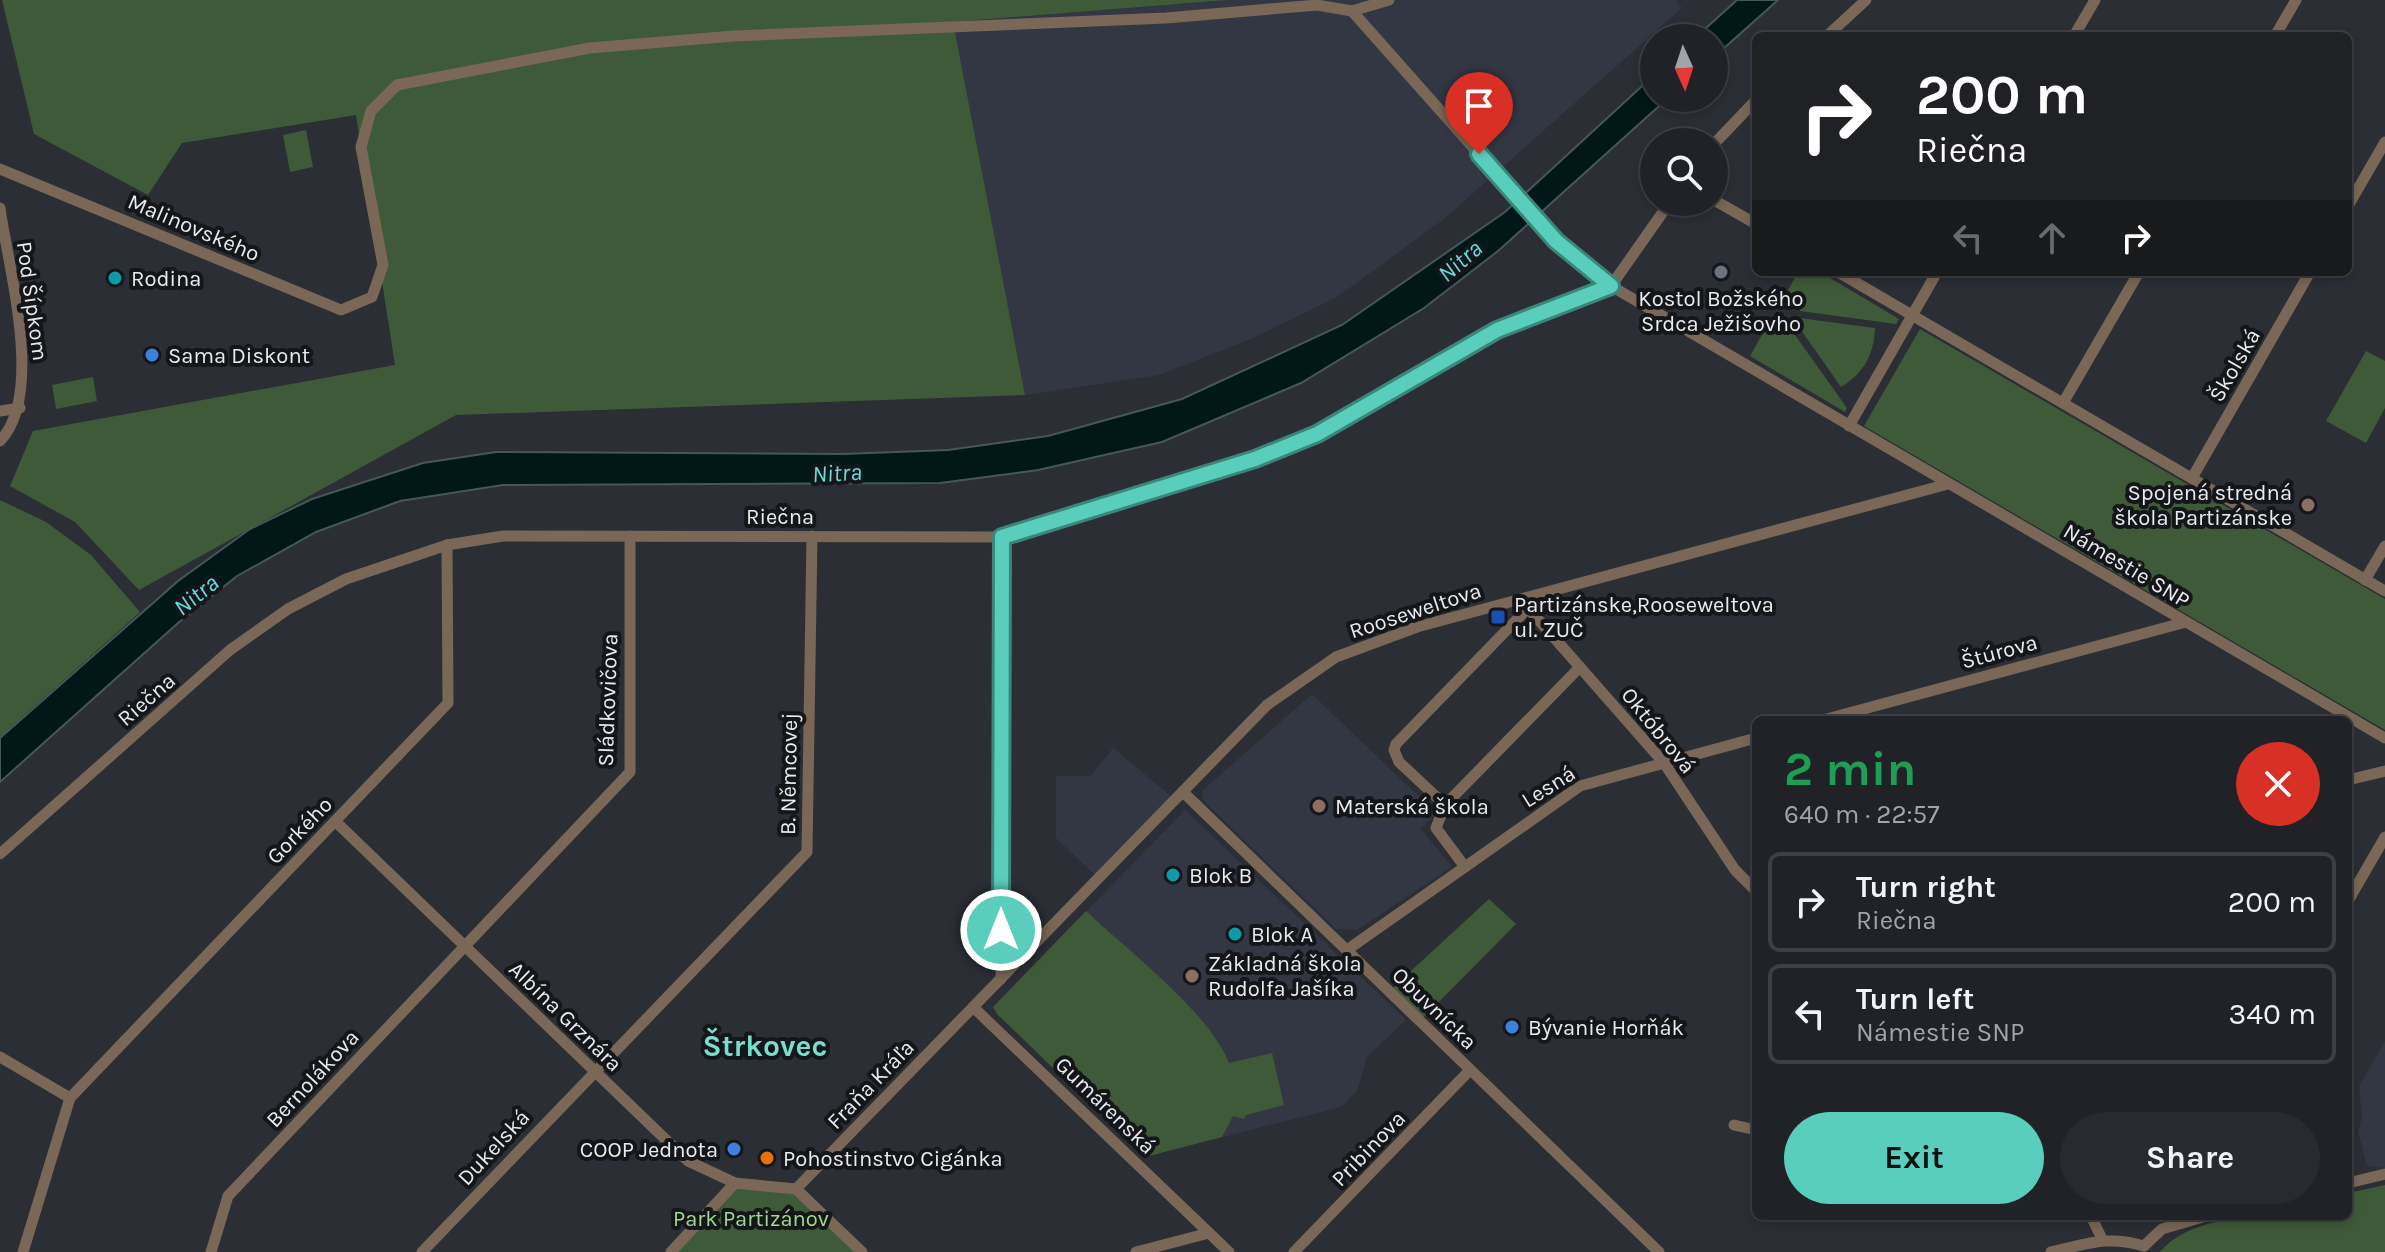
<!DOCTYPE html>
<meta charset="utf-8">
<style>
:root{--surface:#202228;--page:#282a30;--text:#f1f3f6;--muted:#a2a4a8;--line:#3d3f45;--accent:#5acebd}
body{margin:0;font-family:Karla,sans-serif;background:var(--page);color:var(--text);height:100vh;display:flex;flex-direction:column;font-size:30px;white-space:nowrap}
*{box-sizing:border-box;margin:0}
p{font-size:26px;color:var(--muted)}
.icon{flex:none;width:44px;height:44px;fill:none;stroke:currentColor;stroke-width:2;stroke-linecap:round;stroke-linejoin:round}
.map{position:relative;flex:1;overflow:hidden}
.sheet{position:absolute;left:1752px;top:716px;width:600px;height:504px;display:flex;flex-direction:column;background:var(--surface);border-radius:12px;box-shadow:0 4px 12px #0003,0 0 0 2px var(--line)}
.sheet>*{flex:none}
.top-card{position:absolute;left:1752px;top:32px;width:600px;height:244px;border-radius:12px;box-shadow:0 4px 12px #0003,0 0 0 2px var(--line);background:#202124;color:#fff;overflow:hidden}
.needle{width:52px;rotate:177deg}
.fabs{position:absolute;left:1640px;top:24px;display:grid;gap:16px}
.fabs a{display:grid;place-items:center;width:88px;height:88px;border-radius:50%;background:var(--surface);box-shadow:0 4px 12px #0003,0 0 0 2px var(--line);font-size:40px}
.pin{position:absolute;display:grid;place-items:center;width:68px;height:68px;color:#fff;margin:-82px -34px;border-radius:50% 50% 50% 0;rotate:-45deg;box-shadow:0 0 8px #0007}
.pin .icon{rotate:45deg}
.me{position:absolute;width:88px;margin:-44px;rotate:0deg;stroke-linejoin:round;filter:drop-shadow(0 0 6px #0008)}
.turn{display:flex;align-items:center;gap:28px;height:168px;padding:0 32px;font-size:36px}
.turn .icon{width:104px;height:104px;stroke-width:2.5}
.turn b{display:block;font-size:56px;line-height:68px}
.lanes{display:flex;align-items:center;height:76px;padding:0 32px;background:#0003;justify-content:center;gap:40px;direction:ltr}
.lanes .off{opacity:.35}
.round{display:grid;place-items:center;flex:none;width:84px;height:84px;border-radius:42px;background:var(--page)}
.summary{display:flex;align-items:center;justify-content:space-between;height:136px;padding:0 32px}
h1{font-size:48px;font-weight:700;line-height:60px;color:#1e9e55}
.cta{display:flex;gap:16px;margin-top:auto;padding:16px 32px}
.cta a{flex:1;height:92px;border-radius:48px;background:var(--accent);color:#111;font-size:32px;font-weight:700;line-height:92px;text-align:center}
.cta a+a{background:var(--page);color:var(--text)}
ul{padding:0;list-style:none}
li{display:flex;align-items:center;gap:24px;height:100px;margin:0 16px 12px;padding:0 16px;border:4px solid var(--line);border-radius:12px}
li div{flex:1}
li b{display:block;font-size:30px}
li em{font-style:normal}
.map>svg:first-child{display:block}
.built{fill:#333744}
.green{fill:#3f5a39}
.water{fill:#011718;stroke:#475759;stroke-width:2}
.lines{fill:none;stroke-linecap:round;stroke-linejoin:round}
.street{stroke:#7a6757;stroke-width:11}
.route-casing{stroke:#3a867b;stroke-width:20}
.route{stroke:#5acebd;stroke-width:14}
.worship-dot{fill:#6b7280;stroke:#151619;stroke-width:3}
.culture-dot{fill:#0f9aa8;stroke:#151619;stroke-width:3}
.shop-dot{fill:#3f7fe0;stroke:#151619;stroke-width:3}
.education-dot{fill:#8d6e63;stroke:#151619;stroke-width:3}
.transit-dot{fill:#1a4fb4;stroke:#151619;stroke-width:3}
.food-dot{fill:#e8710a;stroke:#151619;stroke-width:3}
.labels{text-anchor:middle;stroke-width:8;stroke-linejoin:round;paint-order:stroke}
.street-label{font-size:22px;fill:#eaebf0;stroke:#151619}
.poi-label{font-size:22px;fill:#eaebf0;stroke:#151619;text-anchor:start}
.park-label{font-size:22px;fill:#a2d794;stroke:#151619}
.water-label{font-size:24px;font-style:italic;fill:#65dbdd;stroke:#151619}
.district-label{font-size:30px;font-weight:bold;fill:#77dece;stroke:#151619}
</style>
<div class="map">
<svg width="2385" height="1252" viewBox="0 0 2385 1252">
<rect width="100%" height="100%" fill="#2b2e35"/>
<g class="built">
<polygon points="1227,0 1676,0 1682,8 1444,219 1337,297 1253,338 1159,375 1025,395 953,22"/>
<polygon points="1312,694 1436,813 1421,829 1452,867 1357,930 1336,929 1202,799 1203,790"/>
<polygon points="1113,748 1171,796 1095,875 1056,838 1056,776 1091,776"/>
<polygon points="1185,810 1406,1020 1367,1057 1357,1091 1341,1107 1145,1157 993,1007"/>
<polygon points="2385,1042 2385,1168 2367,1166 2358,1131 2362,1117 2359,1086"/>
</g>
<g class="green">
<polygon points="2,0 1227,0 953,22 1025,395 456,415 139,590 75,522 10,486 33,431 395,365 356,115 182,143 148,195 34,134"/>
<polygon points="306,130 313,167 290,172 283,135"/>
<polygon points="1798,272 1820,272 1899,319 1896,324 1800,311 1798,300 1788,290"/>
<path d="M1799 318 1875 328C1874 354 1864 373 1841 387L1796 323Z"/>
<polygon points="1767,326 1777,330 1790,328 1847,408 1845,412 1750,356"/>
<polygon points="1920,329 2385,599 2385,730 1864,426"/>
<polygon points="2366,351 2385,361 2385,408 2366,443 2326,421"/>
<polygon points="93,377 97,401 56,409 52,385"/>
<polygon points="0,500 46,522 91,555 140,612 0,737"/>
<polygon points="1489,899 1516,924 1416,1025 1385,995"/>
<path d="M1086 911C1127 950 1210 1013 1229 1063L1272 1053 1284 1105 1246 1115 1244 1119 1233 1116 1222 1137 1145 1157 997 1014 993 1007Z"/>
<polygon points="735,1183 796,1189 862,1252 671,1252"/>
<path d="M2385 1185V1252H2160C2197 1207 2295 1216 2348 1216V1193Z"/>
</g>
<g class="water">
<polygon points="1737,0 1778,0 1714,57 1714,38 1695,38"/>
<polygon points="1654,75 1654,98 1668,98 1498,251 1424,308 1301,383 1162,442 1038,470 940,483 503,485 400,501 316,532 237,576 178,623 0,782 0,738 178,581 250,529 312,499 423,463 496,452 843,454 948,450 1048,436 1182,399 1342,325 1505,212"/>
</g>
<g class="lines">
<g class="street">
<polyline points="1352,11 1555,240 1611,286 2385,738"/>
<polyline points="1827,36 1866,0"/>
<polyline points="2074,36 2095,0"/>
<polyline points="2275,36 2296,0"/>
<polyline points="1714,144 1756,100"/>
<polyline points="0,169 341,310 372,297 383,265 361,147 371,111 397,85 590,48 734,36 1166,18 1317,5 1352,11 1389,0"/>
<polyline points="1714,200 1756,224"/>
<polyline points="2348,206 2385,142"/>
<path d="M0 208C8 268 45 394 0 441"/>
<polyline points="1838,272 2385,591"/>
<polyline points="2063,403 2139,272"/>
<polyline points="0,411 20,408"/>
<polyline points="1849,426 1937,272"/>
<polyline points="2192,478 2310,272"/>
<polyline points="2365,580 2385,546"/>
<polyline points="1525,598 1528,608 1664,763 1735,870 1756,891"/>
<polyline points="1823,720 2186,622"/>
<polyline points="2348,780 2385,771"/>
<polyline points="1183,792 1659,1252"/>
<polyline points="1445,805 1399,762 1394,750 1396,744 1528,608"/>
<polyline points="335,821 688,1161 735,1183 796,1189"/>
<polyline points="0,854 230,650 288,609 346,579 447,545 503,536 1002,537 1255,459 1317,434 1497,330 1611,286 1670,202"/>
<polyline points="1465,867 1436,828 1445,805 1580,667"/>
<polyline points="2348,901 2385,837"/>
<polyline points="1347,950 1580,786 1756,738"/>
<polyline points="1001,979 1002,537"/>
<polyline points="973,1007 1229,1252"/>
<polyline points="0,1057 70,1098"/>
<polyline points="1734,1125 1756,1130"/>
<polyline points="2348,1183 2385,1174"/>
<polyline points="796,1189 1267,705 1336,657 1417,627 1948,484"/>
<polyline points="796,1189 862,1252"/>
<polyline points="2091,1216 2102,1239"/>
<polyline points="2144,1246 2162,1229 2206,1216"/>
<polyline points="23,1252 70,1098 448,703 447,545"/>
<polyline points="211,1252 228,1196 630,772 630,536"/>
<polyline points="422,1252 807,852 812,536"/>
<polyline points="671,1252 735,1183"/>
<polyline points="1136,1252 1209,1233"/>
<polyline points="1294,1252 1470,1070"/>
<path d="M2051 1252C2088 1244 2107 1235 2144 1246"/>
</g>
</g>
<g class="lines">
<g class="route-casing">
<polyline id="route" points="1001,930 1002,537 1255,459 1317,434 1497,330 1611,286 1556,241 1479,154"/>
</g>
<use href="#route" class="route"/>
</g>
<circle class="worship-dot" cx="1721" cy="272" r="8"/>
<g class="culture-dot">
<circle cx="115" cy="278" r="8"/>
<circle cx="1173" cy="875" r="8"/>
<circle cx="1235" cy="934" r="8"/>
</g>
<g class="shop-dot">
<circle cx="152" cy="355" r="8"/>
<circle cx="1512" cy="1027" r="8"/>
<circle cx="734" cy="1149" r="8"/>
</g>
<g class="education-dot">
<circle cx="2308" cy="505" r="8"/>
<circle cx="1319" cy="806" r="8"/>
<circle cx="1192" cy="976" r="8"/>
</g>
<rect class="transit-dot" x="1490" y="609" width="16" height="16" rx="4"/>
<circle class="food-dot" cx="767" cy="1158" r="8"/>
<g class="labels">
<g class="street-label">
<text transform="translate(194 227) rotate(23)" y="8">Malinovského</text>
<text transform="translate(33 301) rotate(82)" y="8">Pod Šípkom</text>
<text transform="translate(2234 365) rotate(-60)" y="8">Školská</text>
<text x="780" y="524">Riečna</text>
<text transform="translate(2127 565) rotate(31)" y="8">Námestie SNP</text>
<text transform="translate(1415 610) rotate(-18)" y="8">Rooseweltova</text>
<text transform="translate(1999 651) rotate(-15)" y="8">Štúrova</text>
<text transform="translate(146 699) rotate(-41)" y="8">Riečna</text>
<text transform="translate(607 700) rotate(-88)" y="8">Sládkovičova</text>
<text transform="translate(1659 730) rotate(51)" y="8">Októbrová</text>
<text transform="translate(788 774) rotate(-89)" y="8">B. Němcovej</text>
<text transform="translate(1548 786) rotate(-32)" y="8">Lesná</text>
<text transform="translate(299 830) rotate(-46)" y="8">Gorkého</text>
<text transform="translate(1435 1008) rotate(44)" y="8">Obuvnícka</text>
<text transform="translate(566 1016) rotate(44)" y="8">Albína Grznára</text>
<text transform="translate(312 1078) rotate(-47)" y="8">Bernolákova</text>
<text transform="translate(870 1084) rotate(-46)" y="8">Fraňa Kráľa</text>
<text transform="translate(1106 1105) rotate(44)" y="8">Gumárenská</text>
<text transform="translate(493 1147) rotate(-47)" y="8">Dukelská</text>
<text transform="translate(1368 1148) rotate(-46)" y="8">Pribinova</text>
</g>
<g class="poi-label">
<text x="131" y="286">Rodina</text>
<text x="1721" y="306" text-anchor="middle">Kostol Božského<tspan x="1721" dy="25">Srdca Ježišovho</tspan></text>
<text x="168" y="363">Sama Diskont</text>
<text x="2292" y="500" text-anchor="end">Spojená stredná<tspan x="2292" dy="25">škola Partizánske</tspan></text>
<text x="1514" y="612">Partizánske,Rooseweltova<tspan x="1514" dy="25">ul. ZUČ</tspan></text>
<text x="1335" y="814">Materská škola</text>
<text x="1189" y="883">Blok B</text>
<text x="1251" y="942">Blok A</text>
<text x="1208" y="971">Základná škola<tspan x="1208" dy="25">Rudolfa Jašíka</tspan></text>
<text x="1528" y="1035">Bývanie Horňák</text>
<text x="718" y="1157" text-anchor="end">COOP Jednota</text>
<text x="783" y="1166">Pohostinstvo Cigánka</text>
</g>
<g class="park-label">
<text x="751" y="1226">Park Partizánov</text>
</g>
<g class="water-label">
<text transform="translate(1460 261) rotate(-41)" y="8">Nitra</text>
<text transform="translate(837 473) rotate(-3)" y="8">Nitra</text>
<text transform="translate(196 595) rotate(-39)" y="8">Nitra</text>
</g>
<g class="district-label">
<text x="765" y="1056">Štrkovec</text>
</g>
</g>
</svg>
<div class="fabs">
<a><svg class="needle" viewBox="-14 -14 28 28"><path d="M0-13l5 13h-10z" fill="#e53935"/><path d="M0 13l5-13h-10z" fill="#a2a4a8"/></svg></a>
<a><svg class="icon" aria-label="search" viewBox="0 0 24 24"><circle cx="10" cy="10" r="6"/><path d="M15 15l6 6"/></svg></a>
</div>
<div class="pin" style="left:1479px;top:154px;background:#d93025"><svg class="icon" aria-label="arrive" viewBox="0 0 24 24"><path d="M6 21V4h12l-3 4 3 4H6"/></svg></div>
<svg class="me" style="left:1001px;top:930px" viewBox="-20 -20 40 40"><circle r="17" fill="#5acebd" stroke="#fff" stroke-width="3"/><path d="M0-11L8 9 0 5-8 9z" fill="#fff"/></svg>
<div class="top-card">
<div class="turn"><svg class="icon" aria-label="right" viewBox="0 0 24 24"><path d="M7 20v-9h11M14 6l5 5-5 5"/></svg><div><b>200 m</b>Riečna</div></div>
<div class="lanes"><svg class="icon off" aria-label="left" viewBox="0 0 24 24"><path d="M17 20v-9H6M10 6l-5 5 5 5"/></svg><svg class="icon off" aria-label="ahead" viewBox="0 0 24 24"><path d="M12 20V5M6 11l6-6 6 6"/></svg><svg class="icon" aria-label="right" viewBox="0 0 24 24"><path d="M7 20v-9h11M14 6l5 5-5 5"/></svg></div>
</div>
<section class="sheet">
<div class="summary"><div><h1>2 min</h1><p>640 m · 22:57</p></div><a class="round" style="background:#d93025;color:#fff"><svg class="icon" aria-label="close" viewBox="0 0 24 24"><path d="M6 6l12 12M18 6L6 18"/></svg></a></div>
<ul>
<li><svg class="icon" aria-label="right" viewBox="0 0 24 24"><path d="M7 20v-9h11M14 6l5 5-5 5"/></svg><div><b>Turn right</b><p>Riečna</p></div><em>200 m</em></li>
<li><svg class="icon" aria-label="left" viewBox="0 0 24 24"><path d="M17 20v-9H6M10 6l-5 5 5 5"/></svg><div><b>Turn left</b><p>Námestie SNP</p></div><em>340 m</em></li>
</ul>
<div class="cta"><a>Exit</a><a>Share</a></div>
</section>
</div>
